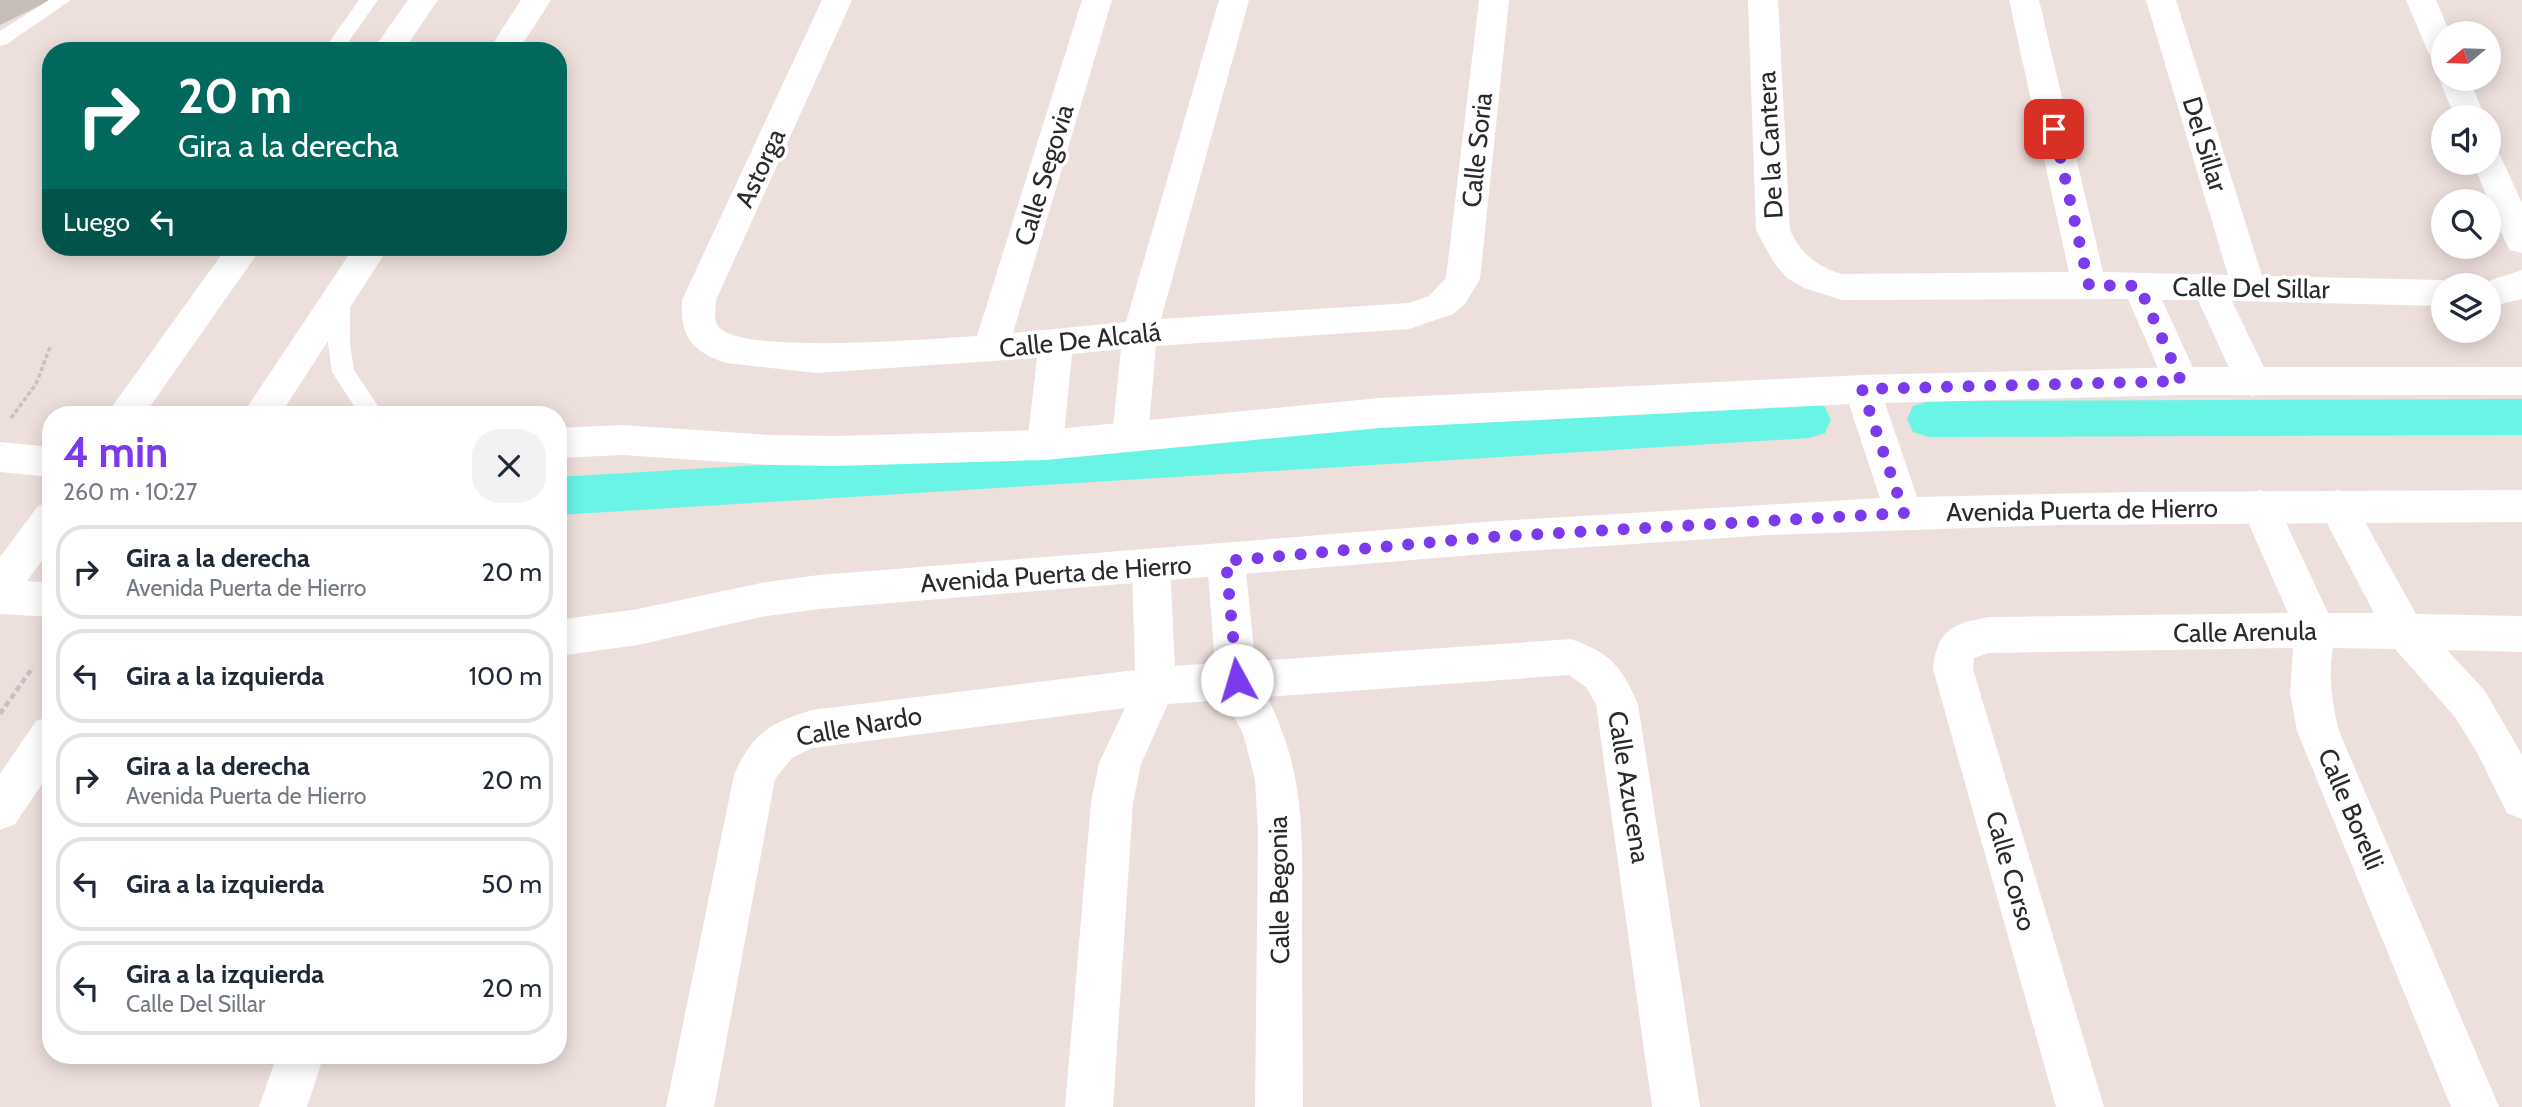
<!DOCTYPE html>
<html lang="es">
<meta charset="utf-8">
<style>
:root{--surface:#fff;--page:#f2f2f3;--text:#1f2937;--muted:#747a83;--line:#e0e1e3;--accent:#7c3aed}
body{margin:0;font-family:Cabin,sans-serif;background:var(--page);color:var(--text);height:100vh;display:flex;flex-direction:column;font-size:26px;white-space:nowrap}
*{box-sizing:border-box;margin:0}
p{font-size:23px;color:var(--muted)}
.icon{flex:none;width:38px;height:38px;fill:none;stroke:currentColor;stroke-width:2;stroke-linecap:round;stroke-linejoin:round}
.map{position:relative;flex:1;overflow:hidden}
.side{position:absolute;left:42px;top:406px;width:525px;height:658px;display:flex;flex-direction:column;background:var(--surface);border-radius:28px;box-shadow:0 4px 18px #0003}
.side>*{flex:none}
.banner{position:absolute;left:42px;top:42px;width:525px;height:214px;border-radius:28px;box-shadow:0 4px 18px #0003;background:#00695c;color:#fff;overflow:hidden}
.needle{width:46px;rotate:251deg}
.fabs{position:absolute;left:2431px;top:21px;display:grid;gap:14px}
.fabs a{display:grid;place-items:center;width:70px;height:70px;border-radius:50%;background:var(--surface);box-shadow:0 4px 18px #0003;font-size:35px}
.pin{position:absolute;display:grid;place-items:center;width:60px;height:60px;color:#fff;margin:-30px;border-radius:14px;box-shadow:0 4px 10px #0006}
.me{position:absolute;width:77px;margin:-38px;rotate:354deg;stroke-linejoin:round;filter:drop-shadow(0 0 5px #0008)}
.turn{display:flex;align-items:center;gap:24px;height:147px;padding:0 21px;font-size:32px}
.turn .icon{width:91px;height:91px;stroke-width:2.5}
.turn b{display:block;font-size:49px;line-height:60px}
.then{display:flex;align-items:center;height:66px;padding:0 21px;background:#0003;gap:14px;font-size:26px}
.round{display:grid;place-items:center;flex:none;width:74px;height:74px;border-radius:28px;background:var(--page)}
.overview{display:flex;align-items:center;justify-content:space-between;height:119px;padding:0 21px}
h1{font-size:42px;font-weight:700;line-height:52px;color:var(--accent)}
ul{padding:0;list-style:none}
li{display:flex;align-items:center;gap:21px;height:94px;margin:0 14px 10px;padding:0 7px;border:4px solid var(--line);border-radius:28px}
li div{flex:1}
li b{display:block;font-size:26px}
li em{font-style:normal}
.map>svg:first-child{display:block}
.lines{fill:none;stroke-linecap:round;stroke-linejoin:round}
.canal{fill:#6af4e6;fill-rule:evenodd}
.building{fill:#c7beba}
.path-far1{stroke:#c3c3c3;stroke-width:3.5;stroke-dasharray:4.5 2.5;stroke-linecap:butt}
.path{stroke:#c3c3c3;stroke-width:4.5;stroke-dasharray:6 3.5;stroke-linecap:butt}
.service{fill:#fff;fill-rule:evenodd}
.minor{fill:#fff;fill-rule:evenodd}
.tertiary{fill:#fff;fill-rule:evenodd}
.route{stroke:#7c3aed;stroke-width:12;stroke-dasharray:0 21.6}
.labels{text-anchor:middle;stroke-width:7;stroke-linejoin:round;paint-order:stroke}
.street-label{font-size:26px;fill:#2a2a2a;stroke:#fff}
</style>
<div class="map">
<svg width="2522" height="1107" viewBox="0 0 2522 1107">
<rect width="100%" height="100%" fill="#eddfdc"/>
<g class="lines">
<g class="canal">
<polygon points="2522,399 2522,435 1929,437 1913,432 1907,419 1913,406 1929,401"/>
<polygon points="1809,402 1825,407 1831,420 1825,433 1809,438 558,515 558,477"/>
</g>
</g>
<polygon class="building" points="0,0 51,0 0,25"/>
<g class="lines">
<polyline class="path-far1" points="11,418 36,384 50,347"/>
<polyline class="path" points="0,714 33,667"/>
<g class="service">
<polygon points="49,0 71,0 7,44 0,46 0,31"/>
<polygon points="359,0 378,0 342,51 323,51"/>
<polygon points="339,289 347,291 350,297 350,344 354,370 384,415 360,415 332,372 328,344 328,297 331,291"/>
</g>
<g class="minor">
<path d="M822 0H852L716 300C716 308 713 320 718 326 738 356 937 338 977 336L1082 0H1112L1013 333 1126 322 1219 0H1249L1161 319 1409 303 1429 296 1446 278 1479 0H1509L1480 279 1465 304 1453 314 1409 329 1156 346 1148 437 1143 448 1130 452 1117 448 1112 437 1121 349 1072 354 1063 445 1058 456 1045 460 1032 456 1027 445 1037 358 816 373 726 363C691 351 680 336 682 300Z"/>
<path d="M1748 0H1778L1790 230C1801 254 1816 266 1842 274L2069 272 2009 0H2039L2103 272 2228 275 2146 0H2176L2262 276 2443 280 2456 285H2443V306L2232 301 2271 382 2266 392 2253 396 2240 392 2198 300H2162L2199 381 2194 391 2181 395 2168 391 2128 299 1842 300 1804 288 1787 278 1774 263 1756 230Z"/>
<polygon points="2406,0 2436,0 2450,33 2443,33 2443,62 2432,59 2428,52"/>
<polygon points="2443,72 2443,79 2469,79 2485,117 2455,117 2439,79"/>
<polygon points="2488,150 2499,153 2522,203 2522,253 2510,250 2505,241 2473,163 2488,163"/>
<polygon points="2522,270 2522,299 2488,307 2488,285 2476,285"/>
<path d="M2260 490 2273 495 2328 613H2374L2318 506 2324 495 2337 490 2350 495 2416 614 2522 616V652L2447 650 2485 691 2522 755V819L2507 813 2478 754 2455 717 2395 649 2333 648C2328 677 2332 702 2339 731L2499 1107H2451L2297 731 2290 693 2293 648 1988 653 1974 658 1973 669 2104 1107H2056L1933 669C1937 630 1952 624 1988 617L2288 613 2241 506 2247 495Z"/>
<path d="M1226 544 1240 549 1245 561 1255 661 1571 639C1611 654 1621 665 1638 704L1700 1107H1652L1596 704 1586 687 1569 675 1267 697C1308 777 1302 844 1302 931 1302 990 1303 1048 1303 1107H1255L1258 833 1255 779 1243 734 1226 700 1168 704 1141 764 1133 803 1113 1107H1065L1091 803 1099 763 1125 708 812 748 792 758 775 779 714 1107H666L734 775C752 733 770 723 812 710L1135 670 1132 567 1137 555 1151 550 1165 555 1170 567 1175 666 1215 663 1207 561 1212 549Z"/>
<polygon points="277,1055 324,1055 307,1107 259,1107"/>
</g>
<g class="tertiary">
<polygon points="408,0 438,0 403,51 372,51"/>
<polygon points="521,0 551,0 518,51 488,51"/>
<polygon points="227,247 262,247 144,415 106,415"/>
<polygon points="354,247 389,247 280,415 242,415"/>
<polygon points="2181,367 2522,367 2522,395 2181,395 1885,403 1917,497 2136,492 2522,490 2522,522 2059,525 1769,535 1497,553 819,609 761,617 638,645 558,656 558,620 638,609 761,583 819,575 1497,521 1880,498 1849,404 1380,428 1045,460 835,466 771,465 622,455 558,458 558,428 622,425 771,435 835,436 1045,430 1380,398 1862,375"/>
<polygon points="0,442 51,447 51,477 0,472"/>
<polygon points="51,501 51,548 27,581 51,583 51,617 0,614 0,557 38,506"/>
<polygon points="51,716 51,771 15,824 0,830 0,774 36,721"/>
</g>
</g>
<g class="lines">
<polyline class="route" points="1237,680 1226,561 1491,537 1904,513 1862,389 2181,381 2139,286 2089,285 2054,129"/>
</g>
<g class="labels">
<g class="street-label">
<text transform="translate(2205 144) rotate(73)" y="9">Del Sillar</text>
<text transform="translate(1770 145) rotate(-93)" y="9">De la Cantera</text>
<text transform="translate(1477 150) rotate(-84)" y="9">Calle Soria</text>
<text transform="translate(760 168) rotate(-65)" y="9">Astorga</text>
<text transform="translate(1044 175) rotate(-73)" y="9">Calle Segovia</text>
<text transform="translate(2251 288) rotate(1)" y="9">Calle Del Sillar</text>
<text transform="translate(1080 340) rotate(-6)" y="9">Calle De Alcalá</text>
<text transform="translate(2082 510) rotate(-1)" y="9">Avenida Puerta de Hierro</text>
<text transform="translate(1056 574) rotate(-4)" y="9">Avenida Puerta de Hierro</text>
<text transform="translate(2245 632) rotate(-1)" y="9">Calle Arenula</text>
<text transform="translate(859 726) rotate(-10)" y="9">Calle Nardo</text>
<text transform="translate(1629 787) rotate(81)" y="9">Calle Azucena</text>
<text transform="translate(2351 809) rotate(67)" y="9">Calle Borelli</text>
<text transform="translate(2011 871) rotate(74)" y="9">Calle Corso</text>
<text transform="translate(1279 890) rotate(-91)" y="9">Calle Begonia</text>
</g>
</g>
</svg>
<div class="fabs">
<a><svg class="needle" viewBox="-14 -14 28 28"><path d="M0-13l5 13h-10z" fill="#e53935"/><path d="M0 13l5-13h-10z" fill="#747a83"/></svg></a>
<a><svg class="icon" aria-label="sound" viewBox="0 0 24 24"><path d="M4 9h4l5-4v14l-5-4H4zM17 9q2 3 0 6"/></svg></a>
<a><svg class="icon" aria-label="search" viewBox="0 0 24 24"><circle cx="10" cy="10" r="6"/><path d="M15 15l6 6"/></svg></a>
<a><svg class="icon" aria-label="layers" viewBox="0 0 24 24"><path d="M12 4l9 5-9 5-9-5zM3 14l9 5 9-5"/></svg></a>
</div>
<div class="pin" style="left:2054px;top:129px;background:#d93025"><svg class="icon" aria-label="arrive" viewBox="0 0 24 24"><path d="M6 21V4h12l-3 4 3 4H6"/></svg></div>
<svg class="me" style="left:1237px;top:680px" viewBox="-20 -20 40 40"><circle r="19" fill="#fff"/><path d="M0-13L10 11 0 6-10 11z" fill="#7c3aed"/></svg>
<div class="banner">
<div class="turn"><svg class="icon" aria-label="right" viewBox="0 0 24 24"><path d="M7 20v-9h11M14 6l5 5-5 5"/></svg><div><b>20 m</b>Gira a la derecha</div></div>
<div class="then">Luego<svg class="icon" aria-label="left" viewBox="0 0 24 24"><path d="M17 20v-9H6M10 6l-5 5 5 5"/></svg></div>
</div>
<section class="side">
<div class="overview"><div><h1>4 min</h1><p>260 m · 10:27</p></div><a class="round"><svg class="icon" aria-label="close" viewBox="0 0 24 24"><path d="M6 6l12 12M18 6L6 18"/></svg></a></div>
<ul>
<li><svg class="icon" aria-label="right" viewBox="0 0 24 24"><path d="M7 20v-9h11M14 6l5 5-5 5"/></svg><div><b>Gira a la derecha</b><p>Avenida Puerta de Hierro</p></div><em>20 m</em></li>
<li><svg class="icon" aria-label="left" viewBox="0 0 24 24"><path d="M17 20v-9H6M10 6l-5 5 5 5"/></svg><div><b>Gira a la izquierda</b></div><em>100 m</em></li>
<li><svg class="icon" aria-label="right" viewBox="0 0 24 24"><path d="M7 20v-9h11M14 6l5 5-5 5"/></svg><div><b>Gira a la derecha</b><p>Avenida Puerta de Hierro</p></div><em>20 m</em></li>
<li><svg class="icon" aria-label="left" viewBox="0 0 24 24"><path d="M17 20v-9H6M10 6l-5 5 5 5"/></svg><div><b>Gira a la izquierda</b></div><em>50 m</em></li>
<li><svg class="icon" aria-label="left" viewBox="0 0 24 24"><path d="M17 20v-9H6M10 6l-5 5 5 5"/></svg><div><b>Gira a la izquierda</b><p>Calle Del Sillar</p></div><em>20 m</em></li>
</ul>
</section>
</div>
